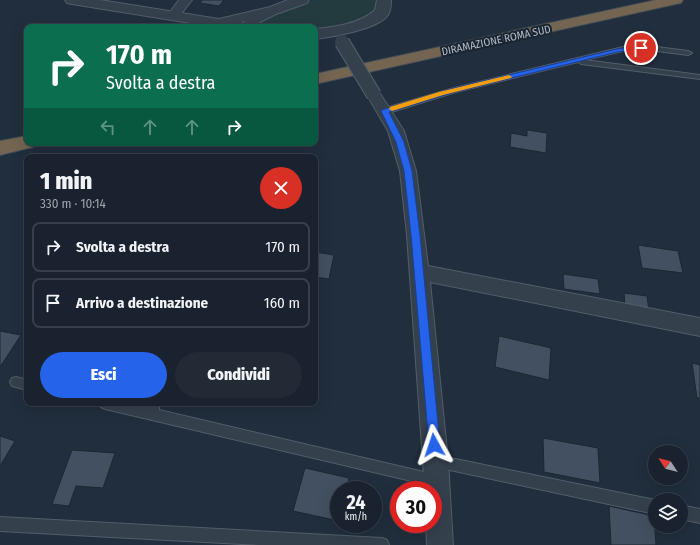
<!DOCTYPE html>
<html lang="it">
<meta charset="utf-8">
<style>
:root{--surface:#19222e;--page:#222a36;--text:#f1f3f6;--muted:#9fa4aa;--line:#373f4a;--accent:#2563eb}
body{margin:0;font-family:"Fira Sans Condensed",sans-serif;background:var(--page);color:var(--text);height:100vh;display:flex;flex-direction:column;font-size:15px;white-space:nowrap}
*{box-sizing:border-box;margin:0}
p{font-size:13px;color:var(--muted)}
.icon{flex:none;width:22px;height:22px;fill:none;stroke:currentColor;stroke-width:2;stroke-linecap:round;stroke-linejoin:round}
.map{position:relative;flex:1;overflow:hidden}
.side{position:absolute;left:24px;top:154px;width:294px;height:252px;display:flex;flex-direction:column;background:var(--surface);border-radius:8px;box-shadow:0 4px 16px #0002,0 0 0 1px var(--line)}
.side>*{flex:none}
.hud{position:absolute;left:24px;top:24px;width:294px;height:122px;border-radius:8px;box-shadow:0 4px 16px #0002,0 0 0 1px var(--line);background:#0b6e4f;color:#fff;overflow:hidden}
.needle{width:26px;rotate:306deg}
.buttons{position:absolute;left:648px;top:445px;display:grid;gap:8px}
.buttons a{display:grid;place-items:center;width:40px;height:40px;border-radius:50%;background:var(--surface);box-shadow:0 4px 16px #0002,0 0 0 1px var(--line);font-size:20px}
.speed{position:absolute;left:330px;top:481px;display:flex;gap:8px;font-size:20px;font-weight:700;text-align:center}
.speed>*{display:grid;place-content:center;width:52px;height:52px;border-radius:50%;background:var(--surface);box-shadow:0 4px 16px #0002,0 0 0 1px var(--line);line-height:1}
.speed small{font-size:10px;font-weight:400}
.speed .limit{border:6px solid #d22;background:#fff;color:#111}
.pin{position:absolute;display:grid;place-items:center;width:34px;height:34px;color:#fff;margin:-17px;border:2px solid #fff;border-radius:50%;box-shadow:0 1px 4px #0007}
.me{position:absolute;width:44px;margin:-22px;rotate:355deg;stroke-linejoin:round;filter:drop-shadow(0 0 3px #0008)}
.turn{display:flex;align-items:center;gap:14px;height:84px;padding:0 16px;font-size:18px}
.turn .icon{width:52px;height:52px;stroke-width:2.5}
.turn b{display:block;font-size:28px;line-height:34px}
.lanes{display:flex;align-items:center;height:38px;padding:0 16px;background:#0003;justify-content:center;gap:20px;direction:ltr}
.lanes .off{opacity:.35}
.round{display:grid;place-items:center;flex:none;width:42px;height:42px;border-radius:21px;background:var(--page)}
.headline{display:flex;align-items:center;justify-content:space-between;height:68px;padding:0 16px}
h1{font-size:24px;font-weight:800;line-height:30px}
.cta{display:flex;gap:8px;margin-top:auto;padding:8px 16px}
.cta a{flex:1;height:46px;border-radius:24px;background:var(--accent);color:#fff;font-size:16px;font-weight:800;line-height:46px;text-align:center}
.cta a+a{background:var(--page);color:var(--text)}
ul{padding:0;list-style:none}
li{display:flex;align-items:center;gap:12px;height:50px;margin:0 8px 6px;padding:0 8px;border:2px solid var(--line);border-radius:8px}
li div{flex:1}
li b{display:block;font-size:15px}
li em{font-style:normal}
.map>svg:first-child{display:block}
.green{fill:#233b3e}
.building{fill:#425061;stroke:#1c2733}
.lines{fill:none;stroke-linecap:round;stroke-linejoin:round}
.service-casing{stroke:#535d6a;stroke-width:2}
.minor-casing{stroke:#535d6a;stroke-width:2}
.tertiary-casing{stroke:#535d6a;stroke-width:2}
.motorway-casing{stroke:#404a57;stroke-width:2}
.service{fill:#35404d;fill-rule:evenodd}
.minor{fill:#35404d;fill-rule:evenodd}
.tertiary{fill:#35404d;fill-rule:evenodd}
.motorway{fill:#736551;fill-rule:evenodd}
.minor-bridge-casing{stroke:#535d6a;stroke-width:16;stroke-linecap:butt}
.minor-bridge{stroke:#35404d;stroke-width:14}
.route{fill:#2563eb;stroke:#184099}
.slow{fill:#f59e0b}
.labels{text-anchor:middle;stroke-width:4;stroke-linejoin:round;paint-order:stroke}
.far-street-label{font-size:11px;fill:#b0bac8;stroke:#1a2531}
</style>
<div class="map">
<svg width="700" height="545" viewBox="0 0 700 545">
<rect width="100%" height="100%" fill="#212e3d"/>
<polygon class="green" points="313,0 381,0 380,7 365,19 328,29 315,31 315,27 260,27 251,25 274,13"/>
<g class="building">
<polygon points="202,0 224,0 219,6 200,3"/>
<polygon points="527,130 547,133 546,153 510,147 511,133 527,136"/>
<polygon points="638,245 678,251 683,273 642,268"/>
<polygon points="315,252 334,255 329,279 315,277"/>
<polygon points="563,274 598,279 600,294 564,289"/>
<polygon points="624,293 647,296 649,311 625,307"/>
<polygon points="0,331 21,335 0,367"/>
<polygon points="499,336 551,348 549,380 495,367"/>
<polygon points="692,363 700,365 700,398 697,398"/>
<polygon points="0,436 15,441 0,466"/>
<polygon points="543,438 598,448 600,483 544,472"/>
<polygon points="72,450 115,453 103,488 76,486 69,506 52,504"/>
<polygon points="305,468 349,478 346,490 339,490 339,521 293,511"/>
<polygon points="609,506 654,516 656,545 611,545"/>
</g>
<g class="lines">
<g class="service-casing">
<g id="service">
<polygon points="649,46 688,51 692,53 688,55 649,50 623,51 585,60 700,75 700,79 581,64 578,62 456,92 385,114 381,111 382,109 454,88 623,47"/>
<polygon points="16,377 27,380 27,390 12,386 10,382 12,378"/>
<polygon points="99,403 130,403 146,407 147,403 159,403 159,410 437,475 441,477 443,481 441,485 437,487 105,409 101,407"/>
<polygon points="436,455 655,500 655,514 436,467 432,465 430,461 432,457"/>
<polygon points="681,505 700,509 700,523 681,519"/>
<polygon points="0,517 382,538 387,540 389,545 260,545 0,531"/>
</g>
</g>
<g class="minor-casing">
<g id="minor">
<polygon points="179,0 192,0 177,19 169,19 167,16"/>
<polygon points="274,6 278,7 280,10 278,13 260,22 254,27 240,27 250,16"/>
<polygon points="374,90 379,92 404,131 416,171 428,266 700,318 700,336 430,282 448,461 453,545 427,545 426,524 433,524 433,490 425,490 407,235 400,171 388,131 367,95 369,92"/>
</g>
</g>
<g class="tertiary-casing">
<g id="tertiary">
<polygon points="65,0 100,0 219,19 270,7 288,0 309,0 307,3 279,13 241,22 249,24 252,27 215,27 72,4 67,3"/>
<path d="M377 0H391C391 4 391 9 389 13 382 29 331 37 315 39V29C335 27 359 24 375 10Z"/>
</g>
</g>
<g class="motorway-casing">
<g id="motorway">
<polygon points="656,0 683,0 681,3 676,4 315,84 315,74"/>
<polygon points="27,136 27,143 36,143 33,147 0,155 0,141"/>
</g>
</g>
<use href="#service" class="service"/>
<use href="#minor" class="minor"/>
<use href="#tertiary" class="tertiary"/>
<use href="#motorway" class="motorway"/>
<g class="minor-bridge-casing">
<polyline id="minor-bridge" points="342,42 374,95"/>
</g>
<use href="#minor-bridge" class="minor-bridge"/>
</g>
<polygon class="route" points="641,46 644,48 643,49 617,52 455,92 389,112 404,142 412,171 420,235 440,445 438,449 434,451 430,449 429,445 411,235 404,171 396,142 381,111 382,110 454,88 617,49"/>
<polygon class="slow" points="509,75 512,77 511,78 443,95 392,111 389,109 390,107 439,92"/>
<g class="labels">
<g class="far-street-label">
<text transform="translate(496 40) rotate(-12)" y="4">DIRAMAZIONE ROMA SUD</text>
</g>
</g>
</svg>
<div class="buttons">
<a><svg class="needle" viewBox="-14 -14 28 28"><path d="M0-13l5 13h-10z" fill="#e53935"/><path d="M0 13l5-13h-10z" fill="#9fa4aa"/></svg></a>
<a><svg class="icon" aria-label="layers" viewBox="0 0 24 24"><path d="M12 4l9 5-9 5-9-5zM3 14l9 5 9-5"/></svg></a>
</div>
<div class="speed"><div>24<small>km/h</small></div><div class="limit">30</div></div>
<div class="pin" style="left:641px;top:48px;background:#d93025"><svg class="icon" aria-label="arrive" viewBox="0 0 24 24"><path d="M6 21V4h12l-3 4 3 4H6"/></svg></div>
<svg class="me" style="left:434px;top:445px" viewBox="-20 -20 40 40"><path d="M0-17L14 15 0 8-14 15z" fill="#2563eb" stroke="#fff" stroke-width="4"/></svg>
<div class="hud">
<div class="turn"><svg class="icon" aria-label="right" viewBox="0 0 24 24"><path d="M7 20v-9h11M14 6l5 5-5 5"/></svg><div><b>170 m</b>Svolta a destra</div></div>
<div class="lanes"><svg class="icon off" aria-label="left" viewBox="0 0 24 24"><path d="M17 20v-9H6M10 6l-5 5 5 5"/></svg><svg class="icon off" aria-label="ahead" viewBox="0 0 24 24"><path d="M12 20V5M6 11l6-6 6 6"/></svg><svg class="icon off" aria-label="ahead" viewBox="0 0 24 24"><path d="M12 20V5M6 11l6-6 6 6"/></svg><svg class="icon" aria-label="right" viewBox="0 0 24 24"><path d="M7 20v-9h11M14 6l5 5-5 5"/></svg></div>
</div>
<section class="side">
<div class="headline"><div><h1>1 min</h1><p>330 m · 10:14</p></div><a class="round" style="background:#d93025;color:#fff"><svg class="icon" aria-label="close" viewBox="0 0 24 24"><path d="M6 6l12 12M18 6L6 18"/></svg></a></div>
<ul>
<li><svg class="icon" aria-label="right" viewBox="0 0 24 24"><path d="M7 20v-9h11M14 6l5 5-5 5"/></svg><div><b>Svolta a destra</b></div><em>170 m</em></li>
<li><svg class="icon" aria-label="arrive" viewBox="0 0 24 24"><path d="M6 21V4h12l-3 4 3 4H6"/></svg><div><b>Arrivo a destinazione</b></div><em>160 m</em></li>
</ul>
<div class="cta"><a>Esci</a><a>Condividi</a></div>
</section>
</div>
